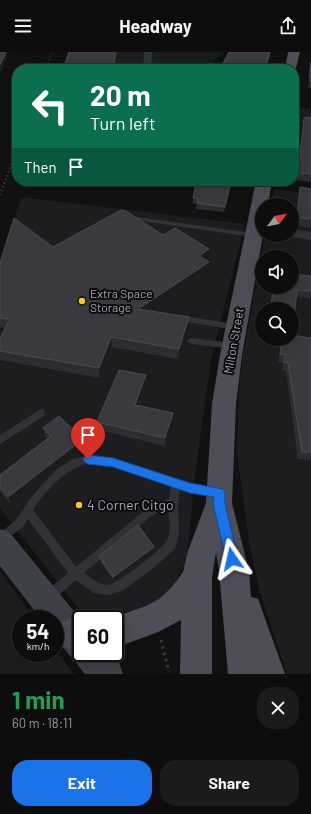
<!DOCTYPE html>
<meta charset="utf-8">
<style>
:root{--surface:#0d0d0e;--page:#1b1b1c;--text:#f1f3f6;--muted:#9a9c9e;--line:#2d2d2e;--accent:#1a73e8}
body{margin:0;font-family:Barlow,sans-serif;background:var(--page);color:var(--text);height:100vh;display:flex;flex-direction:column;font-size:15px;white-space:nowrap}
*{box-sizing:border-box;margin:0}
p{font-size:13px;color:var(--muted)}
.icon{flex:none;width:22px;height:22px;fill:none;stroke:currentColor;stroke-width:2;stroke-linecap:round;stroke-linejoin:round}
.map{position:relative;height:622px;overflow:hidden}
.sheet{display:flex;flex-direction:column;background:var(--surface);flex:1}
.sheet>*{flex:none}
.guide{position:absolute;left:12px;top:12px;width:287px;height:122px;border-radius:16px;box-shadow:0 4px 16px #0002,0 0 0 1px var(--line);background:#0b6e4f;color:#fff;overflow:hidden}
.needle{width:26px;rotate:58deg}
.buttons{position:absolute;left:255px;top:146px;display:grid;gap:8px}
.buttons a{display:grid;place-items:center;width:44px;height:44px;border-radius:50%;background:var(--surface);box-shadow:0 4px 16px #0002,0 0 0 1px var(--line);font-size:20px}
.speed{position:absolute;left:12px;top:558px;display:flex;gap:8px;font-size:20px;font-weight:700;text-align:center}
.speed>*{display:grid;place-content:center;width:52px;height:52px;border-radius:50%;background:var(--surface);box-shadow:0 4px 16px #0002,0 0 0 1px var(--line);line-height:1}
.speed small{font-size:10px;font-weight:400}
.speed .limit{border:2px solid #111;border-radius:6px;background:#fff;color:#111}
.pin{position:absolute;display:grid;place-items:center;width:34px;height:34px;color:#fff;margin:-41px -17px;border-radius:50% 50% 50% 0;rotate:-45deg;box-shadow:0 0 4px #0007}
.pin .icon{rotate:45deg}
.me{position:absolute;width:44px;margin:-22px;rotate:349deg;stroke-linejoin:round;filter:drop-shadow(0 0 3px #0008)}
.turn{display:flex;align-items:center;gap:14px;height:84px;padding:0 12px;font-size:18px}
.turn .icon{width:52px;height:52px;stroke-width:2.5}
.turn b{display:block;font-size:28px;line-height:34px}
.then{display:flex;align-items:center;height:38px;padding:0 12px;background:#0003;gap:8px;font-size:15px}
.round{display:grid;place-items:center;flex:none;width:42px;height:42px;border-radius:16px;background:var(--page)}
.overview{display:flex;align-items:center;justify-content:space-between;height:68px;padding:0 12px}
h1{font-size:24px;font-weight:700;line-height:30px;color:#1e9e55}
.cta{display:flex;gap:8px;margin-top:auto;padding:8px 12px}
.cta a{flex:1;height:46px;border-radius:16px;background:var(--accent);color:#fff;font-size:16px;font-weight:700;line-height:46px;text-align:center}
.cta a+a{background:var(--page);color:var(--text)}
header{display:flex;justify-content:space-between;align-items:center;height:52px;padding:0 12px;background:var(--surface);font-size:18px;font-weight:700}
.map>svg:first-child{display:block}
.built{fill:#1d1d1f;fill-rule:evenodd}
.green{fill:#171d18}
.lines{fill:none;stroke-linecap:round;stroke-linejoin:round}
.path-far2{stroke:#37393f;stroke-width:1.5;stroke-dasharray:1 2;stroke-linecap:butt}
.path-far1{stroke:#37393f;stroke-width:2;stroke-dasharray:1.5 2.5;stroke-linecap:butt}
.path{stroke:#37393f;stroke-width:3;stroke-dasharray:2.5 4;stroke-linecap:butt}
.lane{fill:#313238;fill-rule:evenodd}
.street{fill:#313238;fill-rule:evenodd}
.secondary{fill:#3f4148;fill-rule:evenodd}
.primary{fill:#4d4e57;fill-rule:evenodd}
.wall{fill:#2d2c30}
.shaded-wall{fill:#1c1c1e}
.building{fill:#39393e;stroke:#4a4a51}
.route{fill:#1a73e8;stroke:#114b97}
.poi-dot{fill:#ffc71c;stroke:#0c0c0d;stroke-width:1.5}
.labels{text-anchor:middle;stroke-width:4;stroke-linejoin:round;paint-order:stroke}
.poi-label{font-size:12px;fill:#a1a5b4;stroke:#0c0c0d;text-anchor:start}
.street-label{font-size:12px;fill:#a1a5b4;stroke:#0c0c0d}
.near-poi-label{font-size:14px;fill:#a1a5b4;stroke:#0c0c0d;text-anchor:start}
</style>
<header><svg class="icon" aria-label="menu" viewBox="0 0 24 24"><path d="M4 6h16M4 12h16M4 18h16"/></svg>Headway<svg class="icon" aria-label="share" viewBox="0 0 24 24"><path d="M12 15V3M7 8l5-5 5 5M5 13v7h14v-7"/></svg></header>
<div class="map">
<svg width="311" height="622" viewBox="0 0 311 622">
<rect width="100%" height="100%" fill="#111112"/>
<g class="built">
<polygon points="68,0 161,0 161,17 63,17"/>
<polygon points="294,55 311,57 311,70 294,69"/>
<path d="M275 137 311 142V622H287L259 537 249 490 237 402 239 338 243 303 265 183H292V153H271ZM262 205H292V235H262ZM262 257H292V287H262Z"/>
<polygon points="21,145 245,172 211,307 195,423 187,507 173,535 160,547 141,557 112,563 100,563 82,559 77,555 0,456 0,218"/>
<polygon points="0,519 34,567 21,567 21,601 55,601 55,597 74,622 0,622"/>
</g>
<polygon class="green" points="161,0 224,0 215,7 215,9 206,17 160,17"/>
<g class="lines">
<g class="path-far2">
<polyline points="46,17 52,0"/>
<polyline points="15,101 17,96"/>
</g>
<polyline class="path-far1" points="0,143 16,100"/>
<polyline class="path" points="161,588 169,620"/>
<g class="lane">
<polygon points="129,164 253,181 256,183 253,185 127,167 126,166"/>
<polygon points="177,263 236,272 240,275 236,278 174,268 173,266 174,264"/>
<polygon points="191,286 232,291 236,294 232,297 191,292 187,289"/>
<polygon points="41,357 44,358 45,361 44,364 0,392 0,383"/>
<path d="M89 403 113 406 190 432 216 437 219 438 221 441 219 444 216 445 190 440 180 437 178 452 179 482 176 493 175 497 152 517 124 538 109 543 94 541 76 528 52 549 48 550 44 549 43 545 44 541 68 521 28 467 24 474 0 492V481L16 468 32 444 57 417 73 407ZM89 411 113 414 171 434 169 447 160 449 145 458 76 515 33 458C46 438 65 417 89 411ZM164 457H168C169 466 172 482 166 490 161 498 118 531 109 533 99 534 92 526 84 521L151 464Z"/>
</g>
<g class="street">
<polygon points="144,0 152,0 151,17 143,17"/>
<polygon points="292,177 311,180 311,188 288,184 292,183"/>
</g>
<polygon class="secondary" points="0,477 10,481 81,568 81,601 110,601 119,610 123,622 85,622 77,612 74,606 70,604 55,585 55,567 41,567 0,514"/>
<g class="primary">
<polygon points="288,0 300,0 295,20 294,20 294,17 285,17"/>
<polygon points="256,129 272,129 268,153 262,153 263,183 242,303 236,352 232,451 249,519 251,545 258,547 285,622 228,622 219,519 216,500 212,525 212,622 180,622 181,568 158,580 115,596 115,567 109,567 146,554 159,547 171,536 183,520 188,499 206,451 212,352 220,303"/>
<polygon points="71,566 82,567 81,567 81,598 71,598 60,593 55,582 60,571"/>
</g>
</g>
<g class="wall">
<polygon points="311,8 311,36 308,36 310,26 308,26"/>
<polygon points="311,65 311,130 296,128 303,73 304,66"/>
<polygon points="232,129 224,160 196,157 197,152 193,151 193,146"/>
<polygon points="300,135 311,137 311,176 295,173 299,144"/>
<polygon points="163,183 208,207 206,209 209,210 208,220 150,259 188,276 178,307 112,295 100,326 0,308 0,286 5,276 0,275 0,211 53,195"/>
<polygon points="311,224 311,246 296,244 293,275 292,280 292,257 271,257 273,235 292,235"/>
<polygon points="282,287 292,287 310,331 311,331 311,408 298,407 286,319 282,318 283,311 278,310"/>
<polygon points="146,323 146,332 139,353 173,361 172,369 165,394 99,378 97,370"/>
<polygon points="43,376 83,387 85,395 11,452 0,439 0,423 48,387 45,384"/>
<polygon points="154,495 154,500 114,529 100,509 99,504"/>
</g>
<g class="shaded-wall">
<polygon points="6,0 9,0 0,23 0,13"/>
<polygon points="116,0 118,0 115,17 113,17"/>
<polygon points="270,0 270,6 266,17 265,17"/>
<polygon points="231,129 232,129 224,160 225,155"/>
<polygon points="209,197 208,207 198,214 199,204"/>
<polygon points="209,210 208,220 138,267 138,257"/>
<polygon points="189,265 188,276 178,307 179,297"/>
<polygon points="111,285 112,295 100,326 99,316"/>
<polygon points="146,323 146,332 136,361 135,353"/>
<polygon points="173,361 172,369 165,394 165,386"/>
<polygon points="83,387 85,395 11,452 8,445"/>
<polygon points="154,495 154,500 114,529 113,525"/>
</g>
<g class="building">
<polygon points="0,0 6,0 0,13"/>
<polygon points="69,0 116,0 113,17 63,17"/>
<polygon points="229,0 270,0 265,17 220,17"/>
<polygon points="311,10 311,29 310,29 311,19 310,19"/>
<polygon points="311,65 311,122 298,121 304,66"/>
<polygon points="196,129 231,129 225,155 197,151 198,146 193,146"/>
<polygon points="300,135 311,137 311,167 297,165"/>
<polygon points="121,158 126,159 163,183 175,176 209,197 199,204 209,210 138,257 189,265 179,297 111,285 99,316 0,299 0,286 10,267 0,266 0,211 14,166 53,195"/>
<polygon points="292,222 311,224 311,239 297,238 293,275 292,275 292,257 271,257 273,235 292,235"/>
<polygon points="292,283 311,286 311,319 310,331 311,331 311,400 302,400 288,311 284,310 285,303 280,302 282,287 292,287"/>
<polygon points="119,318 146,323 135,353 173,361 165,386 97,370"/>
<polygon points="59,364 83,387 8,445 0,436 0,423 51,384 43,376"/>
<polygon points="138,473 154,495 113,525 99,504"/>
</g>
<polygon class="route" points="88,403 113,406 190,431 223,437 225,441 225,451 238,507 236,511 232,513 228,511 226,507 213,451 214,445 190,441 113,415 88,412 85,410 83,407 85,404"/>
<g class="poi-dot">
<circle cx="82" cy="249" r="4"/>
<circle cx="79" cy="453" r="4"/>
</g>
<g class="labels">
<g class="poi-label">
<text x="90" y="246">Extra Space<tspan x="90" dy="14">Storage</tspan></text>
</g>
<g class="street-label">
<text transform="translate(234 289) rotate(-80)" y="4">Milton Street</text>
</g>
<g class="near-poi-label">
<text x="87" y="458">4 Corner Citgo</text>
</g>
</g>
</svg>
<div class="buttons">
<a><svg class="needle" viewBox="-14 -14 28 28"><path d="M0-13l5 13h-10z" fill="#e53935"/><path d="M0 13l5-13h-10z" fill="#9a9c9e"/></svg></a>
<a><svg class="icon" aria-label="sound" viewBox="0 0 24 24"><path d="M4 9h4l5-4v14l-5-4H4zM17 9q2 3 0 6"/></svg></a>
<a><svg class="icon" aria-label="search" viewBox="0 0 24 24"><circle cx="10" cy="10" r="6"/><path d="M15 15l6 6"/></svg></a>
</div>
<div class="speed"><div>54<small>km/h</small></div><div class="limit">60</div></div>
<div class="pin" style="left:88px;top:407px;background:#d93025"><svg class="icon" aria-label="arrive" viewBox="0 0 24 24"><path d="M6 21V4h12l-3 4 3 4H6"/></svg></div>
<svg class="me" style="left:232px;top:507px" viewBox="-20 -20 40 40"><path d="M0-17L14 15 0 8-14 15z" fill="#1a73e8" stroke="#fff" stroke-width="4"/></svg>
<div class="guide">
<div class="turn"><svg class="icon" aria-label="left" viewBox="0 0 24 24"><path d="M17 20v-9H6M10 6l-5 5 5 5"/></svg><div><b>20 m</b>Turn left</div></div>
<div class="then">Then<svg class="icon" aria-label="arrive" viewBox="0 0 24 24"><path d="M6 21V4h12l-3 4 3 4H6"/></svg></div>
</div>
</div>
<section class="sheet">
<div class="overview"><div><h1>1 min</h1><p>60 m · 18:11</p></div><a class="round"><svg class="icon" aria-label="close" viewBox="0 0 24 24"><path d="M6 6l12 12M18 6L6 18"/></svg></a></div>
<div class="cta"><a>Exit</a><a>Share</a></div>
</section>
